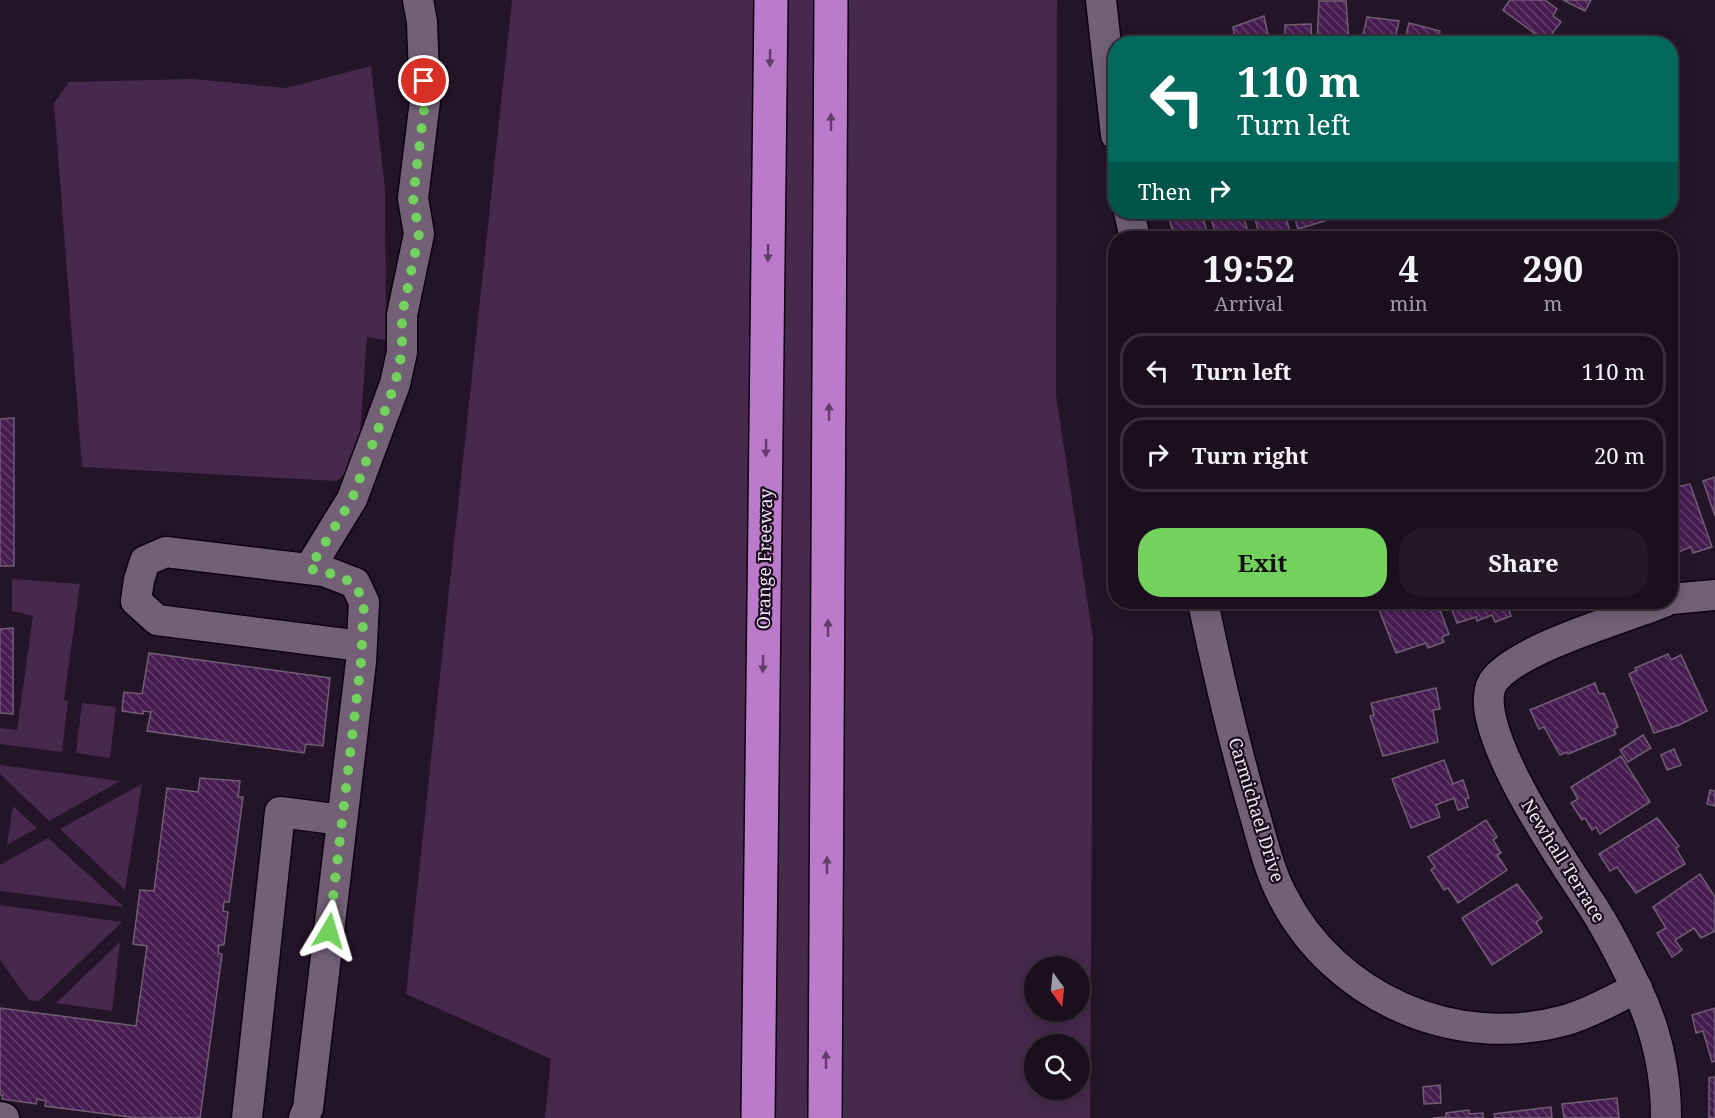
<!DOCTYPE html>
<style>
:root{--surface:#1b0f1e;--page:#241827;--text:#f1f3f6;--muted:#a09ca4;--line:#392f3c;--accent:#72d25d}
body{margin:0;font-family:"Noto Serif",serif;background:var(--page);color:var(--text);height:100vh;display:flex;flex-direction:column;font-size:22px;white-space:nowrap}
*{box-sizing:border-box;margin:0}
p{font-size:20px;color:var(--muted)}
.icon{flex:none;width:33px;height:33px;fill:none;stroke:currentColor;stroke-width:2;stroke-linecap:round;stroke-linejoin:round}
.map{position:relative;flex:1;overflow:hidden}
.panel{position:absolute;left:1108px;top:231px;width:570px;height:378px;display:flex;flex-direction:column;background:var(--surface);border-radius:24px;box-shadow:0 3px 15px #0003,0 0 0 2px var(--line)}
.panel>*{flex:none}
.banner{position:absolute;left:1108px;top:36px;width:570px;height:183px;border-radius:24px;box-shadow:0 3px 15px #0003,0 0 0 2px var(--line);background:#00695c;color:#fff;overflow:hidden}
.needle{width:39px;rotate:165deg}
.fabs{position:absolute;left:1024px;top:956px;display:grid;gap:12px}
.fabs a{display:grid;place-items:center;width:66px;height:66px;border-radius:50%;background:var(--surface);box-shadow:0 3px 15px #0003,0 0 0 2px var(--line);font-size:30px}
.pin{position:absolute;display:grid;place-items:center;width:51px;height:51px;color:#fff;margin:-26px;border:3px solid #fff;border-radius:50%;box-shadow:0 2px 6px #0007}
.me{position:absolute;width:66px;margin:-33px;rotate:7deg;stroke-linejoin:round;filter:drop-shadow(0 0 4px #0008)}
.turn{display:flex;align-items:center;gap:21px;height:126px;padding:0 30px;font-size:27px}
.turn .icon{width:78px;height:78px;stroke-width:2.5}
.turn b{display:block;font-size:42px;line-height:51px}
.then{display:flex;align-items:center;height:57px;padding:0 30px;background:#0003;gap:12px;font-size:22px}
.eta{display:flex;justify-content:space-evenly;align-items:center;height:102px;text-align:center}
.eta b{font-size:36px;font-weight:700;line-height:42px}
.button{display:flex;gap:12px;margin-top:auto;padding:12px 30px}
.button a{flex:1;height:69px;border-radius:24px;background:var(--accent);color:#111;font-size:24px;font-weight:700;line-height:69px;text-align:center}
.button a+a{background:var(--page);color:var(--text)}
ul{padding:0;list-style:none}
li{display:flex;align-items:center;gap:18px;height:75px;margin:0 12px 9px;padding:0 18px;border:3px solid var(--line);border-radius:24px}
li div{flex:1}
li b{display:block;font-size:22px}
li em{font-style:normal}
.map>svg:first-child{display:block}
.grass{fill:#46294d;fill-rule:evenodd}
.building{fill:url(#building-back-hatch);stroke:#715e75;stroke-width:1.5}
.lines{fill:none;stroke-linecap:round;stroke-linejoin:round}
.minor-casing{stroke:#0d0210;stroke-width:33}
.highway-casing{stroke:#0d0210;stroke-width:36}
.minor{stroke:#736077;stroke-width:30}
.highway{stroke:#bb7aca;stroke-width:33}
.oneway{fill:#623d6b}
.route{stroke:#72d25d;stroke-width:10;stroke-dasharray:0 18}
.labels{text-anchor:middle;stroke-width:4.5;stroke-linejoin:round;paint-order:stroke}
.street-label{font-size:18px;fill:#efe4f2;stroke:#1a0b1e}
</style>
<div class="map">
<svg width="1715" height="1118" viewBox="0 0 1715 1118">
<defs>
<pattern id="building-back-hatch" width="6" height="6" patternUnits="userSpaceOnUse" patternTransform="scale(1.5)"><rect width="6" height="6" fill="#471d51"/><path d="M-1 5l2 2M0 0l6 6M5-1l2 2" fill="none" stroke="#623e6a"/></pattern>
</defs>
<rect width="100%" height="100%" fill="#241428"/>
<g class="grass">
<path d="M512 0H1057L1056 395 1093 638 1090 1118H545L551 1059 406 994ZM1035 966H1080V1011H1035ZM1035 1044H1080V1089H1035Z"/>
<polygon points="371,66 385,189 386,340 367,337 358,462 337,481 82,467 54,103 69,82 193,79 286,88"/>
<polygon points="12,579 80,584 64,700 68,701 62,752 0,744 0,728 17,730 33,616 12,611"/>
<polygon points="82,703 116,707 110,758 76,753"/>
<polygon points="0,765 120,781 49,821 0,774"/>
<polygon points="142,784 125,890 60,829"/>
<polygon points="13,806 37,828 7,845"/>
<polygon points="48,838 124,907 0,891 0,865"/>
<polygon points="0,905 122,922 39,1001 29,1000 0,960"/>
<polygon points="120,942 112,1011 56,1003"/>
</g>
<g class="building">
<polygon points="1510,0 1545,0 1557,9 1553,16 1561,22 1546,42 1503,10"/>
<polygon points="1563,0 1591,0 1585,11"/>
<polygon points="1319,1 1346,1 1349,44 1317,44"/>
<polygon points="1264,16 1270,44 1236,44 1233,27"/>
<polygon points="1367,17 1399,21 1394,44 1361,44"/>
<polygon points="1409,23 1440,31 1437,44 1404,44"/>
<polygon points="1311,24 1312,44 1278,44 1278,36 1285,36 1285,25"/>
<polygon points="1223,37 1228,37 1230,44 1205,44"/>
<polygon points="1167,212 1201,212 1209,238 1175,238"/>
<polygon points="1209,212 1242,212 1250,238 1217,238"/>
<polygon points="1253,212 1284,212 1290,231 1260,237"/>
<polygon points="1293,212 1325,212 1328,220 1298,229"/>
<polygon points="14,418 14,566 0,566 0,419"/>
<polygon points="1715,477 1715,516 1703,481"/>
<polygon points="1690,484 1712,547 1693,553 1691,547 1678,552 1675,544 1671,545 1671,488"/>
<polygon points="1376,602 1437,602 1449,634 1442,637 1444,642 1428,648 1426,643 1396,653"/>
<polygon points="1449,602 1506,602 1511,616 1495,622 1492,615 1477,621 1476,617 1457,623"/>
<polygon points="1526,602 1545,602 1528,608"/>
<polygon points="13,628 13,714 0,713 0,629"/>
<polygon points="149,653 330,678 323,746 306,744 304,753 147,731 151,712 143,711 143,714 122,711 124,692 142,694"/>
<polygon points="1668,654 1671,660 1681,655 1707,711 1679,725 1654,733 1629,674 1637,670 1635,668"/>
<polygon points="1595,683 1599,694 1604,693 1618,727 1614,729 1616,734 1568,754 1567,752 1560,755 1544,727 1539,729 1530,710"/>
<polygon points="1436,688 1440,709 1433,710 1438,742 1383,756 1370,716 1374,715 1371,703"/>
<polygon points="1643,735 1651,748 1628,762 1620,750"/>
<polygon points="1674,749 1681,765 1667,770 1661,755"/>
<polygon points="1621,756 1650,802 1600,834 1596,827 1592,830 1585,818 1582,820 1571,803 1578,799 1571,787"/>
<polygon points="1444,760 1453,784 1463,780 1469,798 1465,799 1468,807 1458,810 1454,798 1436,805 1440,817 1411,828 1392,779"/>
<polygon points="200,778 240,781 238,797 243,797 229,902 224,902 223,911 228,912 224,945 219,945 218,953 222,954 200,1118 138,1118 45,1106 46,1101 37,1099 36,1104 2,1099 3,1095 0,1095 0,1008 136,1026 147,946 133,944 140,890 154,891 167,788 198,792"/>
<polygon points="1710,790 1715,791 1715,806 1707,804"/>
<polygon points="1657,818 1679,846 1676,848 1685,864 1636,893 1617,867 1610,871 1599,854"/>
<polygon points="1486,820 1497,837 1493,840 1501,853 1497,855 1507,870 1458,903 1448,888 1444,890 1431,870 1435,867 1428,857"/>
<polygon points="1700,874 1715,897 1715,931 1701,938 1694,928 1675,940 1682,950 1672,957 1657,933 1666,928 1653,907"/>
<polygon points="1517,884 1542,918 1536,922 1542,932 1492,965 1462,918"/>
<polygon points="1715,1008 1715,1061 1712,1062 1703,1031 1696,1033 1692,1015"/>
<polygon points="1715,1077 1715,1118 1709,1118 1709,1078"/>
<polygon points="1440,1085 1441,1103 1424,1104 1423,1087"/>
<polygon points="1617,1098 1619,1118 1564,1118 1562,1104"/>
<polygon points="1551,1107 1552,1118 1495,1118 1494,1114"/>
<polygon points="1469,1110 1469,1114 1483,1113 1483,1118 1433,1118 1446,1117 1446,1113"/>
</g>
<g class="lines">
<g class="minor-casing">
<g id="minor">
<polyline points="1101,0 1116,135"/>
<polyline points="1129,212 1135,238"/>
<polyline points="309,569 352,499 395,384 402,352 402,315 419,234 413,198 425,101 422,22 418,0"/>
<polyline points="1671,599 1715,595"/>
<path d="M1203 602C1217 670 1233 738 1252 805 1261 835 1268 868 1282 895 1334 998 1455 1051 1566 1020 1591 1013 1614 999 1637 988"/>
<path d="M1664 602C1621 619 1525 646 1496 678 1460 716 1569 870 1593 907 1609 932 1623 960 1636 987 1656 1028 1666 1073 1666 1118"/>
<polyline points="0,1117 4,1118"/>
<polyline points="247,1118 280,812 342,820"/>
<polyline points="304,1118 308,1108 361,662 364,602 355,583 324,571 166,552 145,561 139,580 136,601 157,620 361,646"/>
</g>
</g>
<g class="highway-casing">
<g id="highway">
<polyline points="758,1118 771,0"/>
<polyline points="825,1118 831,0"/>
</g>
</g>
<use href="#minor" class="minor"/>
<use href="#highway" class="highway"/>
</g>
<defs><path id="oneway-solid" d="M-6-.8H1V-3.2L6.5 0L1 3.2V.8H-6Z" transform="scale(1.5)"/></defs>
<g class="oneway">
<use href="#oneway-solid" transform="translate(770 58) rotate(91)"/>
<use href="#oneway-solid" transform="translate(831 122) rotate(-90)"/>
<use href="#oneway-solid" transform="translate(768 253) rotate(91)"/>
<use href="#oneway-solid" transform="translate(829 412) rotate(-90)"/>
<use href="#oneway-solid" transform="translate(766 448) rotate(91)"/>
<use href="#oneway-solid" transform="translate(828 628) rotate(-90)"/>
<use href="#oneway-solid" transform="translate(763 664) rotate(91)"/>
<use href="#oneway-solid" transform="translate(827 865) rotate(-90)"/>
<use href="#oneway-solid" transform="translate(826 1060) rotate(-90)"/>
</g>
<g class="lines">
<polyline class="route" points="329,931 361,662 364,602 354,583 324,571 309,569 352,499 395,384 402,352 402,315 419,234 413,198 425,101 424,81"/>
</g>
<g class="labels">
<g class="street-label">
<text transform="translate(765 559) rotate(-89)" y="6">Orange Freeway</text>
<text transform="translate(1256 810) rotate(73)" y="6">Carmichael Drive</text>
<text transform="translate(1563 861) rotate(58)" y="6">Newhall Terrace</text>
</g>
</g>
</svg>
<div class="fabs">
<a><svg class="needle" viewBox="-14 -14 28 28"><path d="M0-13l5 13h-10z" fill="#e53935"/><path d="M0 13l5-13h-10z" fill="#a09ca4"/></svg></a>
<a><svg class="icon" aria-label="search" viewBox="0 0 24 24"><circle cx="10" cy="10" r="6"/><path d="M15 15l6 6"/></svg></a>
</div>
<div class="pin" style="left:424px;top:81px;background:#d93025"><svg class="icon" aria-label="arrive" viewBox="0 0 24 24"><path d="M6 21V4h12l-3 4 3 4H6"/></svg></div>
<svg class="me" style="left:329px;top:931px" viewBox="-20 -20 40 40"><path d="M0-17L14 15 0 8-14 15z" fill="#72d25d" stroke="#fff" stroke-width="4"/></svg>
<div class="banner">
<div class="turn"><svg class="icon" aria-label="left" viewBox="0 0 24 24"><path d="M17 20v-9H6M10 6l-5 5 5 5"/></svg><div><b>110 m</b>Turn left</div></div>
<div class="then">Then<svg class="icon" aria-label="right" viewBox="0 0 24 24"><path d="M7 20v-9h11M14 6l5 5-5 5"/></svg></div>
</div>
<section class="panel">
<div class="eta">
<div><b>19:52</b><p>Arrival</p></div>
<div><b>4</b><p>min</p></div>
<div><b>290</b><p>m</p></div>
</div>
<ul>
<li><svg class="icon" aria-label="left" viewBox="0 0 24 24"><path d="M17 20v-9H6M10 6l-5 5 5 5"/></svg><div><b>Turn left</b></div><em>110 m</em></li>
<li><svg class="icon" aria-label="right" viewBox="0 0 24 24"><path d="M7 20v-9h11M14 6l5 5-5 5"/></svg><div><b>Turn right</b></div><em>20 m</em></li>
</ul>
<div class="button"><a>Exit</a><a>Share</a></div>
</section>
</div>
